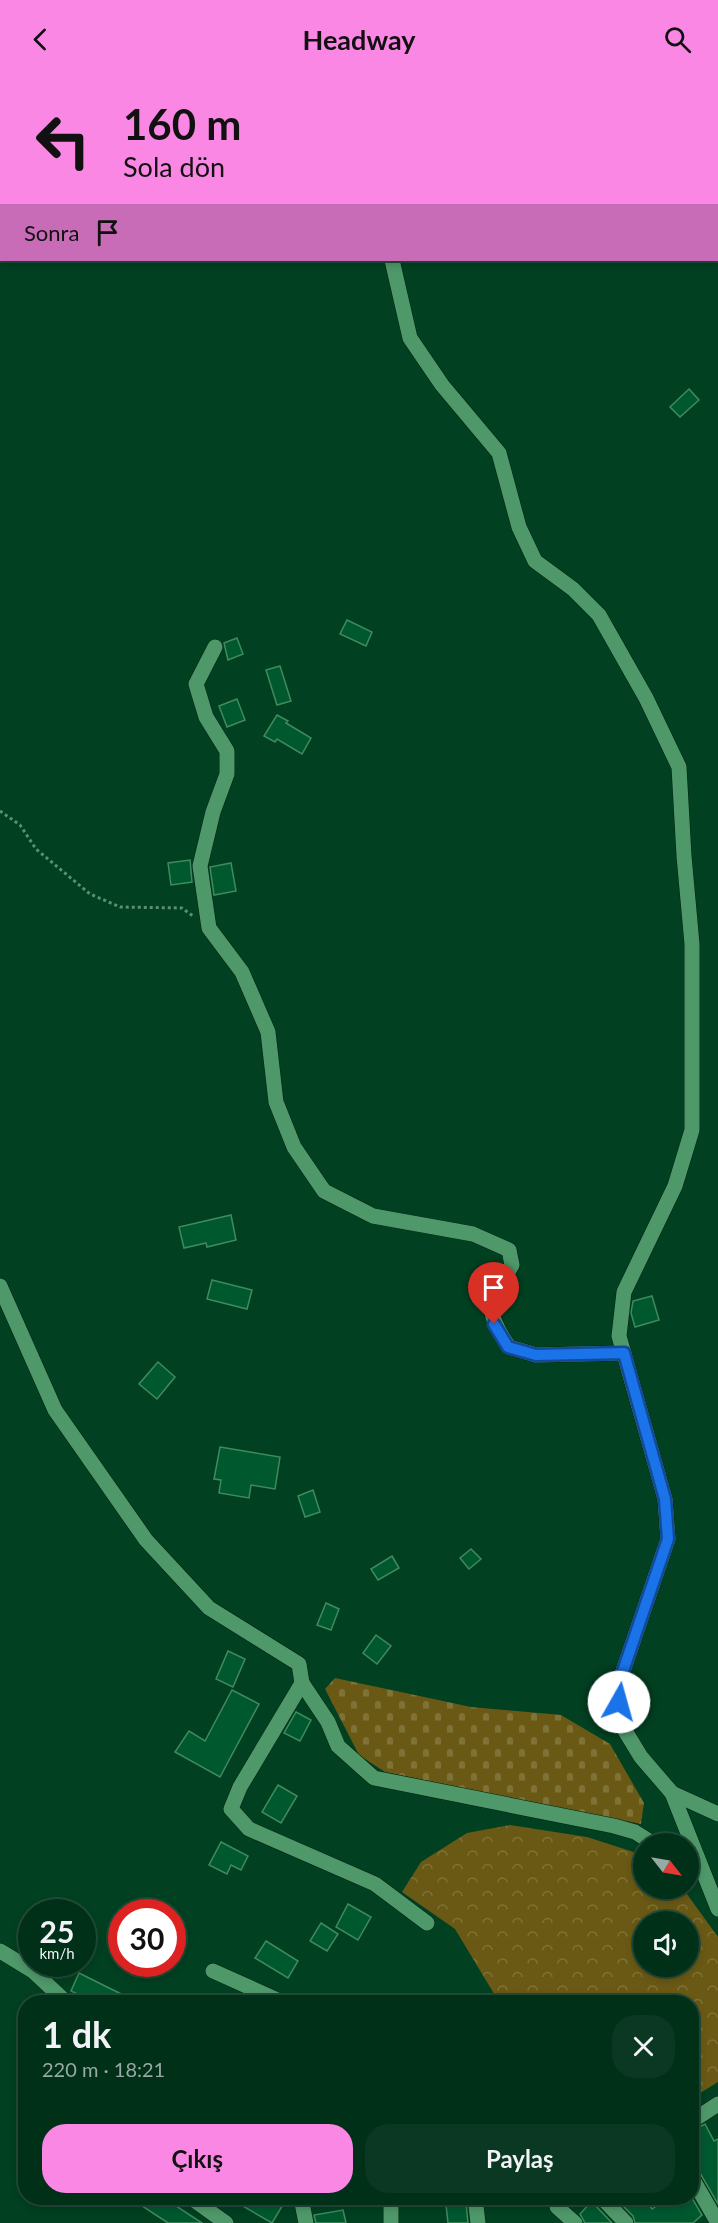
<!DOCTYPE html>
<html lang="tr">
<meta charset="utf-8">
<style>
:root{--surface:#013019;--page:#0b3822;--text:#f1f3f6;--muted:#96a9a2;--line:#234b38;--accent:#fb87e5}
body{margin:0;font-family:Lato,sans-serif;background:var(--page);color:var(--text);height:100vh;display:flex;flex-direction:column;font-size:22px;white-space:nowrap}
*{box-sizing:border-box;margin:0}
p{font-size:20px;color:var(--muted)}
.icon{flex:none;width:33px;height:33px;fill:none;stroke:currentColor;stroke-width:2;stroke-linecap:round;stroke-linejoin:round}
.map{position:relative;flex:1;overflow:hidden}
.side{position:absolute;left:18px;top:1917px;width:681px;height:210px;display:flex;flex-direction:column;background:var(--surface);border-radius:24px;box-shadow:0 3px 9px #0003,0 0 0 2px var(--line)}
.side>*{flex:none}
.hud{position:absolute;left:0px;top:0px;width:718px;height:183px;box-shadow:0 3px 9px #0003,0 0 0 2px var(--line);background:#fb87e5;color:#111;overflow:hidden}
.needle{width:39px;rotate:121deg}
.buttons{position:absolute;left:633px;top:1755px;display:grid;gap:12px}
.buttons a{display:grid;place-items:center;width:66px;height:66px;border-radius:50%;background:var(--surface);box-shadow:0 3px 9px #0003,0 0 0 2px var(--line);font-size:30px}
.speed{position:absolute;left:18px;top:1821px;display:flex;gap:12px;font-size:30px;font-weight:700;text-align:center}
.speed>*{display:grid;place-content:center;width:78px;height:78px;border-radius:50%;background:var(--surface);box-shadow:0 3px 9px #0003,0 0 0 2px var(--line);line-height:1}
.speed small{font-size:15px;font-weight:400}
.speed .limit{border:9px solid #d22;background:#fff;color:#111}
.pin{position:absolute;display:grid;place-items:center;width:51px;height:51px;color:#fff;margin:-62px -26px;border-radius:50% 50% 50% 0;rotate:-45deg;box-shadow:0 0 6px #0007}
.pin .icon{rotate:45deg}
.me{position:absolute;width:66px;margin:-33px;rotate:7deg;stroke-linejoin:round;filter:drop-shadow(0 0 4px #0008)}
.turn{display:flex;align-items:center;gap:21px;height:126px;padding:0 24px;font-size:27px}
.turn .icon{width:78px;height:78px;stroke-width:2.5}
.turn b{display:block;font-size:42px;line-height:51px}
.then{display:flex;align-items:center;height:57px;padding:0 24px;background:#0003;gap:12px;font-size:22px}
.round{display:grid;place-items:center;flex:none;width:63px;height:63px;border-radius:24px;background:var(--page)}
.headline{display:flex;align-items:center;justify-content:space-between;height:102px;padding:0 24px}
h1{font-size:36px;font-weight:700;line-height:45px}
.cta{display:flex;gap:12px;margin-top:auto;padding:12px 24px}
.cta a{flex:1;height:69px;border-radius:24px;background:var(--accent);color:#111;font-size:24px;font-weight:700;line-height:69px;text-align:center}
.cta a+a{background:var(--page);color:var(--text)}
header{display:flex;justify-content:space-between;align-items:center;height:78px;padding:0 24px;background:var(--accent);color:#111;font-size:27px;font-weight:700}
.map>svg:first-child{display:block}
.forest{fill:url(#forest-crowns);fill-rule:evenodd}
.cemetery{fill:url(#cemetery-stones)}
.building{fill:#00582f;stroke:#418a5d;stroke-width:1.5}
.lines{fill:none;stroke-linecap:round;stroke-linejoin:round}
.minor-casing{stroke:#00240f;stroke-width:16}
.path{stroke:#5c9073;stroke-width:3;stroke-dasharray:3 3;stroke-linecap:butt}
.minor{stroke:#4f986a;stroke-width:15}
.route-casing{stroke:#114b97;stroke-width:15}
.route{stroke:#1a73e8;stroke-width:10}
</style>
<header><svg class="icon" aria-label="back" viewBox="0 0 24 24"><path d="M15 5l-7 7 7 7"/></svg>Headway<svg class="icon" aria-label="search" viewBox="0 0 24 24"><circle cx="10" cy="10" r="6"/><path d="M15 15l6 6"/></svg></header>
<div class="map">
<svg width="718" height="2145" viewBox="0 0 718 2145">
<defs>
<pattern id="forest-crowns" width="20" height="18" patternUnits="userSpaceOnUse" patternTransform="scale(1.5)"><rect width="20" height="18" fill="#6a5915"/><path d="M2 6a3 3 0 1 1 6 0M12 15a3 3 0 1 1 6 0" fill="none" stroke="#7e7237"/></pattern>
<pattern id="cemetery-stones" width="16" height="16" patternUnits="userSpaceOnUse" patternTransform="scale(1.5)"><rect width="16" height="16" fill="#6a5915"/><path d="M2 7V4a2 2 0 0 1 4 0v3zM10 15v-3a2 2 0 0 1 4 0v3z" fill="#7e7237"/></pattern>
</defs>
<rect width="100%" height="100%" fill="#014021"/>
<path class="forest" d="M510 1747 587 1759 643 1777 644 1810 684 1812 718 1859V2004L692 2020V1924H499L455 1851 402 1814 421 1784 467 1755ZM644 1844H688V1888H644Z"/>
<polygon class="cemetery" points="335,1600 471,1629 561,1637 610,1666 644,1725 641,1746 385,1694 359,1677 325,1611"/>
<g class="building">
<polygon points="689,311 699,322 680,339 670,329"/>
<polygon points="347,542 372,554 366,568 340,556"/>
<polygon points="237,560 243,576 228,582 224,565"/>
<polygon points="280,588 291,623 277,627 266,592"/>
<polygon points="237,621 245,642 227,649 219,628"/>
<polygon points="277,637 288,643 286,645 311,660 302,676 277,661 275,664 264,658"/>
<polygon points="190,782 192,804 171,807 168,785"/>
<polygon points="231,785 236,813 214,817 210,789"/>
<polygon points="231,1137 236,1162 207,1169 206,1165 184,1170 179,1149"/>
<polygon points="212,1202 252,1212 247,1231 207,1221"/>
<polygon points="652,1218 659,1242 635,1249 631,1235 633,1223"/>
<polygon points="158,1284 175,1299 157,1321 139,1306"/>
<polygon points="220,1369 280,1379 275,1411 251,1407 249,1420 219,1415 221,1402 214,1401"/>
<polygon points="313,1412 320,1434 305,1439 298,1418"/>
<polygon points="471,1471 481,1481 469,1491 460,1480"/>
<polygon points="392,1478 399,1490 378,1502 371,1491"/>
<polygon points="326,1525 339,1531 331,1552 317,1547"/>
<polygon points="376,1557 391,1568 377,1586 363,1575"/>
<polygon points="228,1573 245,1581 233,1609 216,1601"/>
<polygon points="232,1612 259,1626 220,1699 175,1674 189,1653 205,1663"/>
<polygon points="296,1634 311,1642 300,1663 284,1655"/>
<polygon points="278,1707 297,1718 281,1745 262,1734"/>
<polygon points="221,1764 248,1778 241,1792 231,1787 227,1796 209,1787"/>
<polygon points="348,1826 371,1839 358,1862 336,1849"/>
<polygon points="321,1845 338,1856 327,1873 310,1863"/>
<polygon points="266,1863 298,1883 288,1900 255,1880"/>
<polygon points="79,1895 107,1909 138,1924 94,1924 71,1913"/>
<polygon points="705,2046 714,2063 718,2061 718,2126 700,2095 692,2087 692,2053"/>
<polygon points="130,2120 164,2120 202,2145 168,2145"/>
<polygon points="229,2120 287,2120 272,2145"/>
<polygon points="615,2120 644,2120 652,2131 668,2120 692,2120 702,2137 693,2145 635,2145 633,2138"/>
<polygon points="593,2122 595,2127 612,2145 585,2145 580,2136"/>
<polygon points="466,2125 468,2145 448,2145 446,2127"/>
<polygon points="343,2132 346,2145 316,2145 314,2137"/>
</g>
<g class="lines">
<g class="minor-casing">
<g id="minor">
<polyline points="391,2 391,0"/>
<polyline points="392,182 410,260 442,307 499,375 519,449 535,483 573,511 599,537 646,620 679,689 684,778 692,866 692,1052 675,1108 624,1214 619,1258 665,1421 668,1461 619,1605 619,1643 641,1679 672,1715 718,1831"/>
<path d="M215 569 196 606 206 639 227 673V696L213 734 200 788 209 850 242 894 268 954 276 1024 294 1069 324 1113 373 1138 473 1156 509 1172 512 1187C490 1226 482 1229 509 1269L536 1277 624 1275"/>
<polyline points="0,1208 55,1332 146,1462 209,1530 299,1586 302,1605 240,1709 231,1731 249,1751 375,1806 427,1845"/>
<polyline points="302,1605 328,1644 338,1668 374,1700 614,1748 635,1754 654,1766"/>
<polyline points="672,1715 718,1736"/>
<polyline points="0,1873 33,1893 66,1924"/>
<polyline points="213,1893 282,1924"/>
<polyline points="692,2043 718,2026"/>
<polyline points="692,2100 718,2145"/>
<polyline points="191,2120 226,2145"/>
<polyline points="301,2120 306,2145"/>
<polyline points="391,2120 391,2145"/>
<polyline points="475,2120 478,2145"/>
<polyline points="557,2120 557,2129 575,2145"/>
<polyline points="602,2120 626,2145"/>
</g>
</g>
<polyline class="path" points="0,733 20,747 36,771 90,816 120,829 182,830 193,838"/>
<use href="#minor" class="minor"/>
</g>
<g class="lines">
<g class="route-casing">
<polyline id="route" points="494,1246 508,1269 536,1277 624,1275 665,1421 668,1461 619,1605 619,1624"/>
</g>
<use href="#route" class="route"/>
</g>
</svg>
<div class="buttons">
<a><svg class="needle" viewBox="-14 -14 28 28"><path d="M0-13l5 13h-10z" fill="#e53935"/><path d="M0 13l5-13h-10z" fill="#96a9a2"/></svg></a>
<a><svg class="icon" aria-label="sound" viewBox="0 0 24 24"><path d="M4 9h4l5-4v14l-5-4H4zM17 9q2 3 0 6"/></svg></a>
</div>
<div class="speed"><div>25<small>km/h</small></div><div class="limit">30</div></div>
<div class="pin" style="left:494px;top:1246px;background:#d93025"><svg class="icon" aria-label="arrive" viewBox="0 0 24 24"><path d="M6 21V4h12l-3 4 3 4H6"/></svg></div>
<svg class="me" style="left:619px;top:1624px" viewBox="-20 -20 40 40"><circle r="19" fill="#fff"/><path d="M0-13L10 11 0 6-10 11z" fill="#1a73e8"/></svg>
<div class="hud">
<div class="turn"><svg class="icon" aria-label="left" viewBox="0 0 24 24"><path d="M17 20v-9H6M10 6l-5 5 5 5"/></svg><div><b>160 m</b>Sola dön</div></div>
<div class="then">Sonra<svg class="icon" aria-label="arrive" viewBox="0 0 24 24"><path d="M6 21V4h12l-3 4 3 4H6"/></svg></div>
</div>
<section class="side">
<div class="headline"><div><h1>1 dk</h1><p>220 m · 18:21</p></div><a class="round"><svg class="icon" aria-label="close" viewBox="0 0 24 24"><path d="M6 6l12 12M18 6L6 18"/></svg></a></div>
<div class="cta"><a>Çıkış</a><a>Paylaş</a></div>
</section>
</div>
